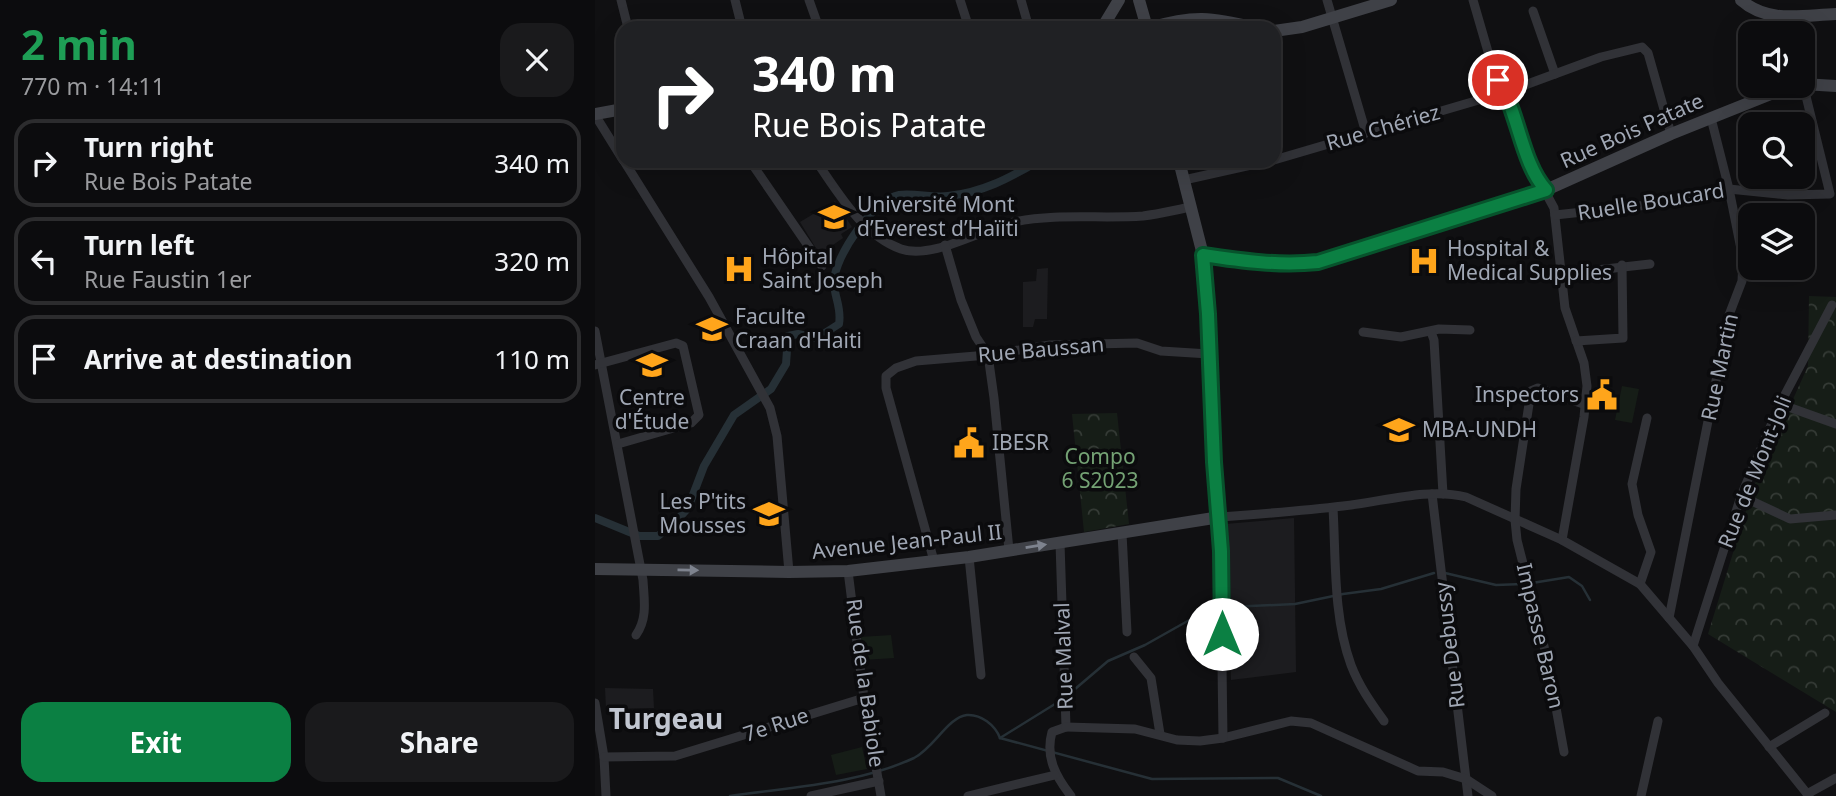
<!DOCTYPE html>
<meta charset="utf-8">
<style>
:root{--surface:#0c0c0e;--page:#1a1a1c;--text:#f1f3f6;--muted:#9a9b9e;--line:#2c2c2e;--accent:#0b8043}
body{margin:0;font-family:"Noto Sans",sans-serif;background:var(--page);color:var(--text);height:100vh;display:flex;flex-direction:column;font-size:26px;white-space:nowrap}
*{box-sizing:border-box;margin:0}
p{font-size:23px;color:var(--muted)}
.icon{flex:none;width:38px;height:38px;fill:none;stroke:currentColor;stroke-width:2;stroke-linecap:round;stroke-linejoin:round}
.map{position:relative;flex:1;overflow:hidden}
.sheet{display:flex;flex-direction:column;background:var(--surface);width:595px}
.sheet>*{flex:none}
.guide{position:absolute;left:21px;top:21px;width:665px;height:147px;border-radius:21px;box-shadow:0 7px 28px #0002,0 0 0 2px var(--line);background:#202124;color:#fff;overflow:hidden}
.tools{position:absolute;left:1143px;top:21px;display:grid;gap:14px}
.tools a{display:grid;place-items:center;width:77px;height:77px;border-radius:14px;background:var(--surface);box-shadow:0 7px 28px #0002,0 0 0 2px var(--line);font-size:35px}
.pin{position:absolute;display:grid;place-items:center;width:60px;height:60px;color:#fff;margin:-30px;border:4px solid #fff;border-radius:50%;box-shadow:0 2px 7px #0007}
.me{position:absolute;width:77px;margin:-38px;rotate:0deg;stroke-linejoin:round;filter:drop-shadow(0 0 5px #0008)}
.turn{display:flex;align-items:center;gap:24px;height:147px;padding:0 21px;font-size:32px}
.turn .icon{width:91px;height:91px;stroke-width:2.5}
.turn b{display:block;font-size:49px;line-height:60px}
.round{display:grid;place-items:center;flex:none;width:74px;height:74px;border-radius:21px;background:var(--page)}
.summary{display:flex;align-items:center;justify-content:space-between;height:119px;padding:0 21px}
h1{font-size:42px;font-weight:700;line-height:52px;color:#1e9e55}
.action{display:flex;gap:14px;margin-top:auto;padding:14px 21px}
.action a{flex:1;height:80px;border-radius:21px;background:var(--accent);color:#fff;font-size:28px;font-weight:700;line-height:80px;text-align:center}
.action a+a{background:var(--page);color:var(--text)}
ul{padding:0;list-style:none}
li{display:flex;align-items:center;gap:21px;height:88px;margin:0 14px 10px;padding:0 7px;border:4px solid var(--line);border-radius:21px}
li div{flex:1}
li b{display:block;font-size:26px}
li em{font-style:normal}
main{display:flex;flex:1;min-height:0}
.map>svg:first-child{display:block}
.built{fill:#1c1c1f}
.forest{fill:url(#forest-crowns)}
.pitch{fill:#161d17}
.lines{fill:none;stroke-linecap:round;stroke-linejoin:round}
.stream{stroke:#263036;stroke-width:2.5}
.canal{stroke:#263036;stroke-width:8}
.street{stroke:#313237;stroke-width:9}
.secondary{stroke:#3f4147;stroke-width:12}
.oneway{fill:#7e838e}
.route-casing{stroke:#07532c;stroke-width:18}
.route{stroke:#0b8043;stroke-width:12}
.labels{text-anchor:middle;stroke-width:7;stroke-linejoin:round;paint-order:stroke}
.street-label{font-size:21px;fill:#a0a7b4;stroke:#0b0b0d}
.poi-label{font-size:21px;fill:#a0a7b4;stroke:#0b0b0d;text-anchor:start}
.park-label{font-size:21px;fill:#74a274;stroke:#0b0b0d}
.district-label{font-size:28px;font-weight:bold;fill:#c1c6d0;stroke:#0b0b0d}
</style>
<main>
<section class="sheet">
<div class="summary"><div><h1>2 min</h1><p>770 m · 14:11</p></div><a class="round"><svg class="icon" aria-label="close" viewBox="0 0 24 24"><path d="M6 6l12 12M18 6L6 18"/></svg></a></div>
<ul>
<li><svg class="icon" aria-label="right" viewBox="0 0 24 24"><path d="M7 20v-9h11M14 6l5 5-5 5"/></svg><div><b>Turn right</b><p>Rue Bois Patate</p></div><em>340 m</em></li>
<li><svg class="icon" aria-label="left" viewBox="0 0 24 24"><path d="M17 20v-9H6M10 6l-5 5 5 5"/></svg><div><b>Turn left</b><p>Rue Faustin 1er</p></div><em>320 m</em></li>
<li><svg class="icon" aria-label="arrive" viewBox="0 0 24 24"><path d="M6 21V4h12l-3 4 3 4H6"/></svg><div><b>Arrive at destination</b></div><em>110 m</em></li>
</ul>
<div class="action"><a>Exit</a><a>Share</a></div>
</section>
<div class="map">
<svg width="1241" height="796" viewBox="0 0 1241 796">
<defs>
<pattern id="forest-crowns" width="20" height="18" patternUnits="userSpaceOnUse" patternTransform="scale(1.75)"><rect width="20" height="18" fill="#161d17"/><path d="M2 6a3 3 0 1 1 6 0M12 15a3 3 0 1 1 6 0" fill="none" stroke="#353b36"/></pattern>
</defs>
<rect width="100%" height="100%" fill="#101012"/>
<g class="built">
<polygon points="240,201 257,227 246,234 248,238 235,247 238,251 227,258 205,222"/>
<polygon points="453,268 452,319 440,319 438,327 428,327 428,282 441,281 442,269"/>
<polygon points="699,518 701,672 636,680 630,524"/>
<polygon points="10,688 58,689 59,708 11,709"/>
</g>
<g class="forest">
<polygon points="1214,296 1241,297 1241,712 1113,634 1158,488 1213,366"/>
<polygon points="522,413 534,524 489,532 477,414"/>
</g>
<g class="pitch">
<polygon points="1027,386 1044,389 1037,423 1020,420"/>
<polygon points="296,635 299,658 268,660 265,637"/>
<polygon points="267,747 272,769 241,775 236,755"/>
</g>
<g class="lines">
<g class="stream">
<polyline points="850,573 901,585 928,584"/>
<polyline points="937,583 974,577 987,586 995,600"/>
<polyline points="634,607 700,604 748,594 786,589 839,573"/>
<polyline points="473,695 513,661 550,645 598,618 621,612"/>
<polyline points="405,738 557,779 683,778 726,796"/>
<polyline points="405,738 468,699"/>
<path d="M135 796C196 787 263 784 319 758 339 748 353 717 372 715 386 714 400 725 405 738"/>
</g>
<path class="canal" d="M0 518 44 536H63L83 519 93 508 109 466 139 415 176 389 191 364 193 336 203 334 222 338 244 324C247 308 239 297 239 282 239 257 279 199 304 195 320 193 337 198 353 196 386 193 415 178 443 161"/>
<g class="street">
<polyline points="26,0 33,28"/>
<polyline points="140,0 147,28"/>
<polyline points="214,0 224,28"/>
<polyline points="365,0 374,28"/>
<polyline points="426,0 434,28"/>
<polyline points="732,0 771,133"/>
<polyline points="878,0 898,69 911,92 938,169 959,208 970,308 989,363 992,386 989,417 967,540"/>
<polyline points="938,11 960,74"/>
<polyline points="1190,16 1193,33"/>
<polyline points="0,115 28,160"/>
<polyline points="679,160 911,92 1006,57 1047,47 1053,53 1076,134"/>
<polyline points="29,161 114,297 175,408 182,436 194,572"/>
<polyline points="155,161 227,266"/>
<path d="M221 161C243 192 267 235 306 249 337 260 387 229 419 222 461 213 506 219 548 216 564 214 580 210 596 207"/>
<polyline points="589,180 674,161"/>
<polyline points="960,215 1053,205 1134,189 1193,195 1235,194 1208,84"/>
<polyline points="350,245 366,300 381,337 393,355 399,398 414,550"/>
<polyline points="966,274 1055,264"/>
<path d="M0 331 48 580C49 599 53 618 41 635"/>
<polyline points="768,332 806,337 844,329 875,330"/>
<polyline points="836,332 839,340 848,494"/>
<polyline points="981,341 1028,338 1027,265"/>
<polyline points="0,365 81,343 88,346 104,415 96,423 23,444"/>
<polyline points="1185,404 1241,424"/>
<polyline points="837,494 873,796"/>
<polyline points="1146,496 1195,519 1241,515"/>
<path d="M738 508C741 559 738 616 756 665 764 686 776 703 789 721"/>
<polyline points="527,533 532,632"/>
<path d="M465 543 471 727 457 732C450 757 461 777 476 796"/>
<polyline points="374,557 386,675"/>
<polyline points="339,561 291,388 291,376 301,368 321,361 393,355 455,345 542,343 566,351 614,354"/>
<polyline points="253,571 269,698 286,796"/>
<polyline points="1045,584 1056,552 1043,515 1037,484 1052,418"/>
<polyline points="1074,618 1134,315 1147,281 1148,259 1134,189 1116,118"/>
<polyline points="1098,646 1146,496 1185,404 1237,305"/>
<polyline points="539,657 556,678 565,734"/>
<polyline points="0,703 9,757 11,796"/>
<polyline points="471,727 540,729 582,740 605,741 628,738 696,721 716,723 823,771 848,772 871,779 897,796"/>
<path d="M628 738 625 517C666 514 707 511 748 506 788 502 832 487 871 497L967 540 1045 584 1098 646 1123 683 1214 796"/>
<polyline points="1174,747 1230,713"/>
<polyline points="969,752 952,658 922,540 920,520 921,489 936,391 943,388 991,405"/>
<polyline points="9,757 80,756 269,698"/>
<polyline points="1212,794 1241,778"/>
<polyline points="216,796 284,781"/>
<polyline points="373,796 460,775"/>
<polyline points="1046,796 1063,721"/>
</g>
<g class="secondary">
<polyline points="544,0 552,28"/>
<path d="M1146 0C1173 24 1208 15 1241 14"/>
<polyline points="507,28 524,0"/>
<path d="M554 28C599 15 616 17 660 28"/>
<polyline points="679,31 707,27 796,0"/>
<polyline points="1208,84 1241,86"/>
<polyline points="0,114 28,109"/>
<path d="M608 255C646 261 685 266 723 262L951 190 1076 134 1196 86"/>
<polyline points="0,569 194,572 253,571 374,557 625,517 619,462 611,273 608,255 584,161"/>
</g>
</g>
<defs><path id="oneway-solid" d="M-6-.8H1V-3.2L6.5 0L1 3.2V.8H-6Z" transform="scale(1.75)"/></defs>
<g class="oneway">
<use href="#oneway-solid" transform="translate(441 546) rotate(-9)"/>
<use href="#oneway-solid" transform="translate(93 570) rotate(1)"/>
</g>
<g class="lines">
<g class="route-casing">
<path id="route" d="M627 634 626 551 619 462 613 314 608 255C647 261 685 266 723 262L951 190C926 162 924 113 903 80"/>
</g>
<use href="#route" class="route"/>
</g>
<defs>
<g id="university-bare" transform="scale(2.415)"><path d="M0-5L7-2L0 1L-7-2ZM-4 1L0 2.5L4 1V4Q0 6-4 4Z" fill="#ffa51b" stroke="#0b0b0d" stroke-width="2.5" paint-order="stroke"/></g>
<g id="hospital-bare" transform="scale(2.415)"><path d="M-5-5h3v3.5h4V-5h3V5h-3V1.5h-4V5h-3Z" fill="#ffa51b" stroke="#0b0b0d" stroke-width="2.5" paint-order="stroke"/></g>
<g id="school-bare" transform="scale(2.415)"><path d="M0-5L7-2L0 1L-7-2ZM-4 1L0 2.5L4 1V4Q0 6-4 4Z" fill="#ffa51b" stroke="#0b0b0d" stroke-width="2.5" paint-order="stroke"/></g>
<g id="civic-bare" transform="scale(2.415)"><path d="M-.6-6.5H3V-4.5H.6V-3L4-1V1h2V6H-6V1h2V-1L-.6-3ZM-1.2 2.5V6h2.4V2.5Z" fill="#ffa51b" stroke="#0b0b0d" stroke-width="2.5" paint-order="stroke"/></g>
</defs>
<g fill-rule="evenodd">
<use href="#university-bare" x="239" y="217"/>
<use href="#hospital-bare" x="829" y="261"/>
<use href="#hospital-bare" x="144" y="269"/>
<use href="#university-bare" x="117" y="329"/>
<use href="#school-bare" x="57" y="365"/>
<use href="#civic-bare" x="1007" y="395"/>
<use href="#university-bare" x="804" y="430"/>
<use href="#civic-bare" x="374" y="443"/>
<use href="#school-bare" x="174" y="514"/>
</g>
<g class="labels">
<g class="street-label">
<text transform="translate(788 128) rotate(-16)" y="7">Rue Chériez</text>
<text transform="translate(1037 131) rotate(-24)" y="7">Rue Bois Patate</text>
<text transform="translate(1056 202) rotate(-9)" y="7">Ruelle Boucard</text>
<text transform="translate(446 350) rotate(-5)" y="7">Rue Baussan</text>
<text transform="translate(1125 367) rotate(-78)" y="7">Rue Martin</text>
<text transform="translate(1160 472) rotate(-68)" y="7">Rue de Mont-Joli</text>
<text transform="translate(312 542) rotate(-6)" y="7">Avenue Jean-Paul II</text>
<text transform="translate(945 636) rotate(77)" y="7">Impasse Baron</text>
<text transform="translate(855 645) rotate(-97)" y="7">Rue Debussy</text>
<text transform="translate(469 656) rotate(-92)" y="7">Rue Malval</text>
<text transform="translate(270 683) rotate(82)" y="7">Rue de la Babiole</text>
<text transform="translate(181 725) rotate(-18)" y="7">7e Rue</text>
</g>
<g class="poi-label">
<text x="262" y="212">Université Mont<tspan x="262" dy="24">d’Everest d’Haïiti</tspan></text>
<text x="852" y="256">Hospital &amp;<tspan x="852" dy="24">Medical Supplies</tspan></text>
<text x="167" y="264">Hôpital<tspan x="167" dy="24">Saint Joseph</tspan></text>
<text x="140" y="324">Faculte<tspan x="140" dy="24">Craan d'Haiti</tspan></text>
<text x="984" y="402" text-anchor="end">Inspectors</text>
<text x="57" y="405" text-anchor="middle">Centre<tspan x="57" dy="24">d'Étude</tspan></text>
<text x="827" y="437">MBA-UNDH</text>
<text x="397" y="450">IBESR</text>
<text x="151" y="509" text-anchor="end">Les P'tits<tspan x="151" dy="24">Mousses</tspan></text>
</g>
<g class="park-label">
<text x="505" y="464">Compo<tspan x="505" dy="24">6 S2023</tspan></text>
</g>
<g class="district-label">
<text x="71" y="729">Turgeau</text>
</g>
</g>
</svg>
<div class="tools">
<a><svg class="icon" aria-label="sound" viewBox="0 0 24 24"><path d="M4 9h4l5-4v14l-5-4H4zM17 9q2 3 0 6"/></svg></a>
<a><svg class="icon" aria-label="search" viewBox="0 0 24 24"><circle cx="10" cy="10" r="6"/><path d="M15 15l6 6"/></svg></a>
<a><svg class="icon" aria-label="layers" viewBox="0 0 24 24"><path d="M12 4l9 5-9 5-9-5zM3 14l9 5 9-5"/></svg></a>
</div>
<div class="pin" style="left:903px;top:80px;background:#d93025"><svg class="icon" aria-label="arrive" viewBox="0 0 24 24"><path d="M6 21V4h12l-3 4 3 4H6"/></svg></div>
<svg class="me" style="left:627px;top:634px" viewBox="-20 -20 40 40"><circle r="19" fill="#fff"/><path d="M0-13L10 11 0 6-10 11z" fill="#0b8043"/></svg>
<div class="guide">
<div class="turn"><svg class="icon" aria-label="right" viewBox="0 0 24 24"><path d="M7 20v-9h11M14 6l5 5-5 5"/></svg><div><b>340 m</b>Rue Bois Patate</div></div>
</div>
</div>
</main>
